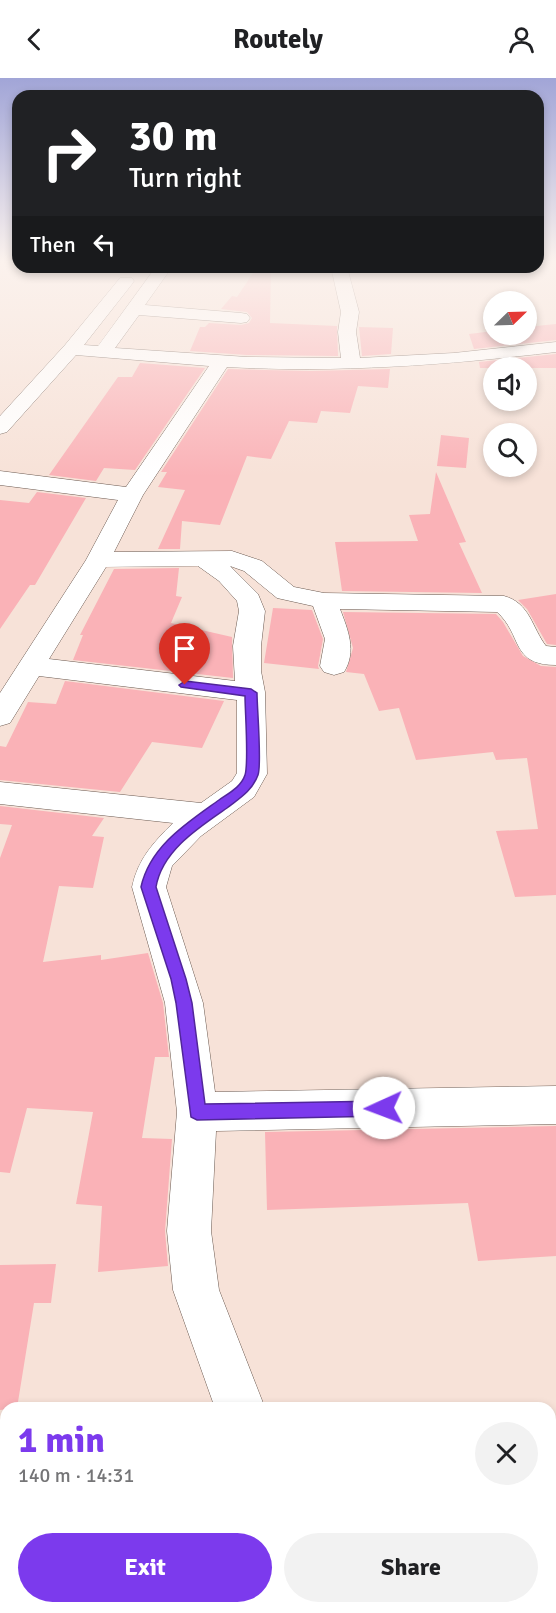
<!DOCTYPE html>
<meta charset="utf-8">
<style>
:root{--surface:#fff;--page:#f2f2f2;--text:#202124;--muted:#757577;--accent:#7c3aed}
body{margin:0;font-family:Signika,sans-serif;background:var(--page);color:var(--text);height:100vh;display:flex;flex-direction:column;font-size:22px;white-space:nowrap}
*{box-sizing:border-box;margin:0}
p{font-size:20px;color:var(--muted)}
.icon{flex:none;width:33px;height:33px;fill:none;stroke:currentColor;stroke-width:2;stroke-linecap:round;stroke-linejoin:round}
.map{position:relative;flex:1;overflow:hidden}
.sheet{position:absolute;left:0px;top:1324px;width:556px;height:212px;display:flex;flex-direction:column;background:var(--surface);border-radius:18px 18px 0 0;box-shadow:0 3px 9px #0003}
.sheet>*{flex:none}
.hud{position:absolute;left:12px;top:12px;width:532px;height:183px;border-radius:18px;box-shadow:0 3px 9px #0003;background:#202124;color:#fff;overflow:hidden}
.needle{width:39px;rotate:67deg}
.tools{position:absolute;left:483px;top:213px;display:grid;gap:12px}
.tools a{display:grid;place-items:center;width:54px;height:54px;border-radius:50%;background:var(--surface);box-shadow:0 3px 9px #0003;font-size:30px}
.pin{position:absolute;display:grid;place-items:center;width:51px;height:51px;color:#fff;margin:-62px -26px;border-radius:50% 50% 50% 0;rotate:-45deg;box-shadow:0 0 6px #0007}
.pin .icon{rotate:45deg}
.me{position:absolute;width:66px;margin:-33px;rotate:268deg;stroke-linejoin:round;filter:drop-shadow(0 0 4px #0008)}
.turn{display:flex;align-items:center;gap:21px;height:126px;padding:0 18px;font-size:27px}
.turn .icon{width:78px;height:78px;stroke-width:2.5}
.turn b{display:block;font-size:42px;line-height:51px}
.then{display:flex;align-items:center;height:57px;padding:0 18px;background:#0003;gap:12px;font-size:22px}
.round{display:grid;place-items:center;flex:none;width:63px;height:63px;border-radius:32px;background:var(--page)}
.overview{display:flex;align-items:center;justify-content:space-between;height:102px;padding:0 18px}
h1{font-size:36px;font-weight:700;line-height:45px;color:var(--accent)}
.primary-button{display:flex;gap:12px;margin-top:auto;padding:12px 18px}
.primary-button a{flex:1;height:69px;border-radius:36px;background:var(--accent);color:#fff;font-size:24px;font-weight:700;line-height:69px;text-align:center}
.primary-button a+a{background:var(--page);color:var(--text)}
header{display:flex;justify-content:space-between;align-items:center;height:78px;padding:0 18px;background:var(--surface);font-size:27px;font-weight:700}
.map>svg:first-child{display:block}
.building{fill:#fab2b7}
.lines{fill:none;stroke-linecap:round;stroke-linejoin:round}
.minor-casing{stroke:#6b5a51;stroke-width:1}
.minor{fill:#fff;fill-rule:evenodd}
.route{fill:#7c3aed;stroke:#51269a;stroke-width:1.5}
</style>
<header><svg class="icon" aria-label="back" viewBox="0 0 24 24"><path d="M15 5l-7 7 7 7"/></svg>Routely<svg class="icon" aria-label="person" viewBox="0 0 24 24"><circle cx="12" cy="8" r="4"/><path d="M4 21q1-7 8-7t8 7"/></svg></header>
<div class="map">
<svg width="556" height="1535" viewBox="0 0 556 1535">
<rect width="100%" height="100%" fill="#f7e2d8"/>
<g class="building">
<polygon points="257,189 271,189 270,245 337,248 338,278 247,277 190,273 200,249 205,249 209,245 241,247 249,245 252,240 247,234 221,231 232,218 237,219"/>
<polygon points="556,246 556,262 474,271 469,256 494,253 494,256 526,256 526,249"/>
<polygon points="359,249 393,250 391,276 362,278"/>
<polygon points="556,276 556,290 480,290 479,284"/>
<polygon points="140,285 205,290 135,392 104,390 96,403 49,397 118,299 132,299"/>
<polygon points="228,291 310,293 390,291 388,310 358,308 350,335 321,333 317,345 289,343 271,381 247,378 220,447 182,443 180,471 158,471 185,412 158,409 167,394 161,394"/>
<polygon points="441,357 469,360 466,390 437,388"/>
<polygon points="436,394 466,464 459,465 482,515 342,513 335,464 418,463 409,437 430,436"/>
<polygon points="37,414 86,420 35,507 30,507 0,551 0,422 29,425"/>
<polygon points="179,490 176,518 182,519 171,545 232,559 233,600 73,582 83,557 80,557 114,491"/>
<polygon points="556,516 556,567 547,566 527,531 518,522"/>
<polygon points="273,530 312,532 323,561 318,588 319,591 264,585"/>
<polygon points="343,534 496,536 503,544 523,578 541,588 556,589 556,817 515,819 496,753 538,751 527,680 496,682 493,674 416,682 399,630 379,633 364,596 346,594 353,570"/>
<polygon points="65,603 224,623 202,670 152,664 120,714 0,702 0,668 6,669 28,624 56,626"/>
<polygon points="0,728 104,740 92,758 104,759 93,810 59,808 43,884 101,877 101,882 148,875 163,925 169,979 155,979 142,1060 172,1061 165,1153 168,1188 98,1194 102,1128 76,1126 93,1034 27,1030 10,1095 0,1094 0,780 12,747 0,746"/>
<polygon points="556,1048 556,1178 478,1183 468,1125 267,1132 265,1054"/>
<polygon points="56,1186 51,1225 34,1225 17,1330 0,1332 0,1187"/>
</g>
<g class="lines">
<g class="minor-casing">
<g id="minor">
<path d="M156 189H172L145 227 241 235 247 236 250 240 247 244 241 245 139 237 115 270 247 279 341 280 338 254 341 234 331 189H347L359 234 356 254 360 280 454 275 556 264V274C446 287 338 295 227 289L143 417 114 474 232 473 262 483 294 509 324 515 504 518C530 525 532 550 546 568L556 569V587C510 587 523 557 497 534L340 531C348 552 357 573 344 594L334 597 324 594 320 588 325 561 313 528 277 520 244 493 230 488 258 516 265 533 261 568V593L265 614 267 696 254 719 201 758 172 788 166 809 203 925 215 1014 556 1008V1046L216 1053 211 1153 219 1212 265 1330H215L173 1212 167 1153 177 1034 165 925 132 809C138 781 153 765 173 745L0 726V704L201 725 232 703 237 695V622L39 598 10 645 0 648V615L86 482 118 422 0 407V393L126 409 209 288 76 277 7 354 0 356V338L65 267 120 200H132L134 203 132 206 84 267 98 268ZM198 488 219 503 237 523 239 533 233 568 235 603 49 581 106 489Z"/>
<polygon points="282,1530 338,1530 339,1535 283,1535"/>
</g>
</g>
<use href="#minor" class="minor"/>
</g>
<linearGradient id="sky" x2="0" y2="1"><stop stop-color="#a1a5d7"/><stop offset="0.46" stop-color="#fbf2ed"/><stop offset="1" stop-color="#fbf2ed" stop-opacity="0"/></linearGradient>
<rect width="556" height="398" fill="url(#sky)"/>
<path class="route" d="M185 603 251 611 257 615C257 630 262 686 258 697 252 713 240 720 227 730 198 750 162 773 156 809L186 901 192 925 205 1026 384 1023 390 1025 393 1030 390 1036 384 1038 197 1042 191 1039 176 925 171 901 141 809C150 768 187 745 219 722 229 715 241 709 245 697 249 685 245 633 245 618L181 609 179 607Z"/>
</svg>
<div class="tools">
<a><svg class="needle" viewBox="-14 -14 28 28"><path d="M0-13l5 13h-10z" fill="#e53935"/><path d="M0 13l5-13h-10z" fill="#757577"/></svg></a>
<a><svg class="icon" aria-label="sound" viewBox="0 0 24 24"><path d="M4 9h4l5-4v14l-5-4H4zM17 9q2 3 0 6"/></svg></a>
<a><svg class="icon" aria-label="search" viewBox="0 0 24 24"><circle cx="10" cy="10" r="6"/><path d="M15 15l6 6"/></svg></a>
</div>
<div class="pin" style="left:185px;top:607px;background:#d93025"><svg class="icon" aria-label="arrive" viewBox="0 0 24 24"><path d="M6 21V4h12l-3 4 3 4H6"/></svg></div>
<svg class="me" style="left:384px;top:1030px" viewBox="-20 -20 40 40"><circle r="19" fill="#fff"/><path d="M0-13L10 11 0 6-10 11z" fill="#7c3aed"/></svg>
<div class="hud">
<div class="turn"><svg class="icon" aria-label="right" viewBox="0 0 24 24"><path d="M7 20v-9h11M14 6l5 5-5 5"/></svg><div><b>30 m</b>Turn right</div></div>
<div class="then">Then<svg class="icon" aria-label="left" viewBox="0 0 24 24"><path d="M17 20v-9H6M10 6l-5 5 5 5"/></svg></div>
</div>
<section class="sheet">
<div class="overview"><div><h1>1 min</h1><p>140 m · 14:31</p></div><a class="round"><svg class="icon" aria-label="close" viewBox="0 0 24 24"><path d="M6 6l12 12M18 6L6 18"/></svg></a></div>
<div class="primary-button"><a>Exit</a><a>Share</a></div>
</section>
</div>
